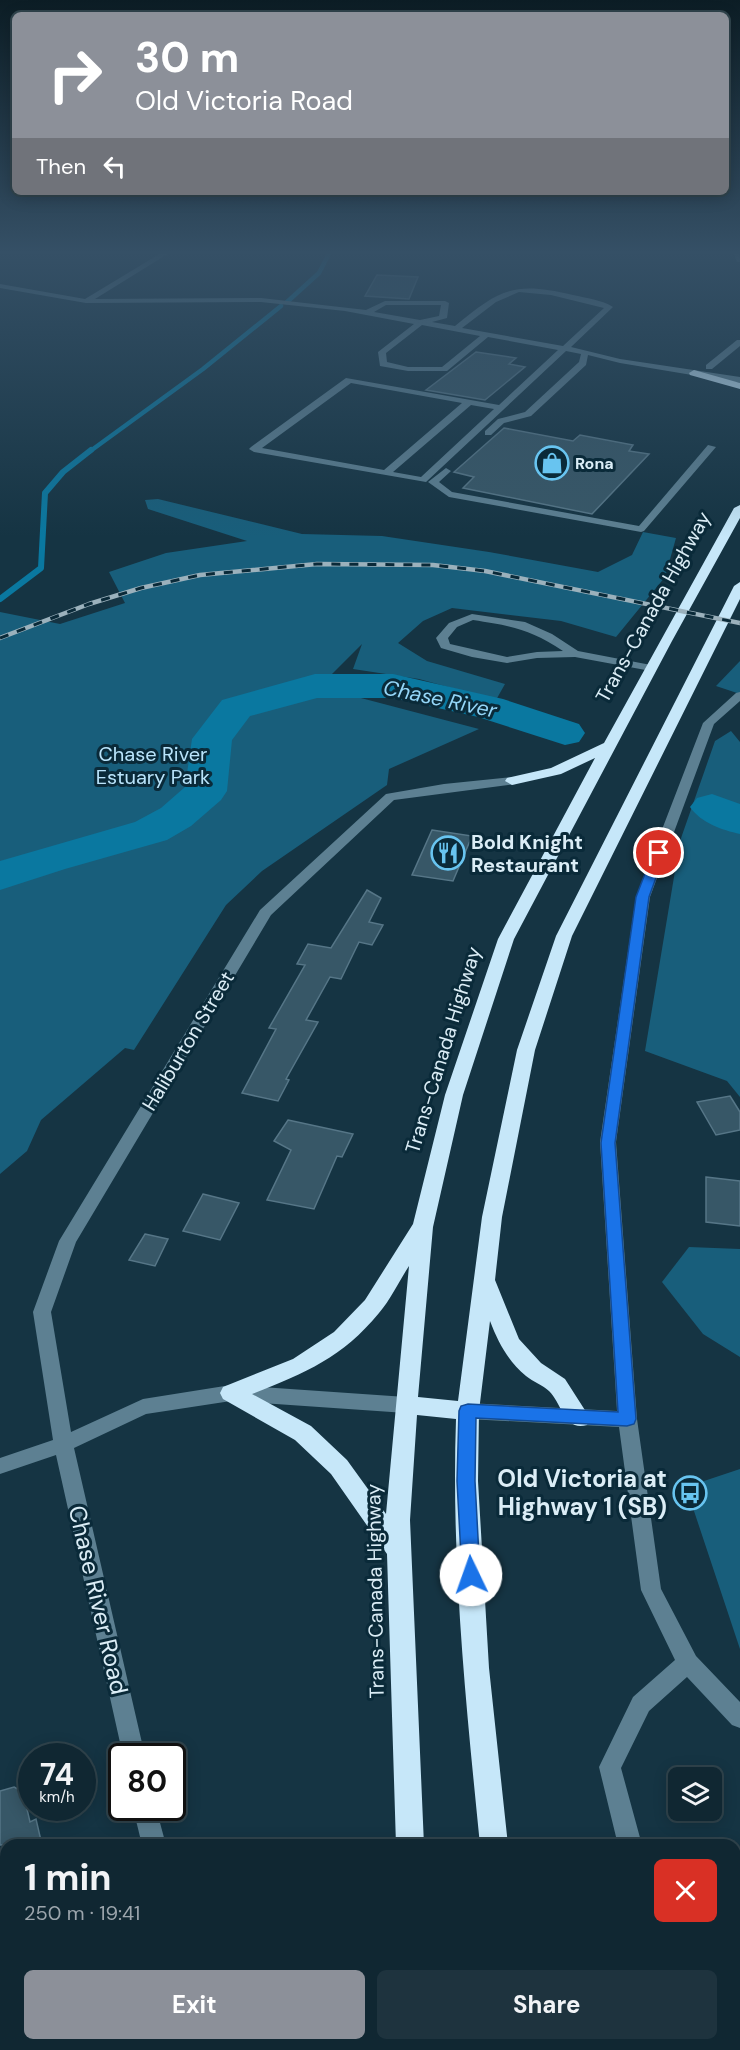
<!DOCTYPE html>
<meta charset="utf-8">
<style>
:root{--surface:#102732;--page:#1e333e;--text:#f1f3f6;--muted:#9ca5ac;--line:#30444d;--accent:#8c9099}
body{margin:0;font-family:"DM Sans",sans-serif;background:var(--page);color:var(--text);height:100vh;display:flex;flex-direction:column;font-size:22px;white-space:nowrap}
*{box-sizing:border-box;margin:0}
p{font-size:20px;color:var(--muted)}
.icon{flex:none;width:33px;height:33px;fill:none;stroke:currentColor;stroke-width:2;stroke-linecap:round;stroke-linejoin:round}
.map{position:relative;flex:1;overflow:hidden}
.details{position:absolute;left:0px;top:1839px;width:741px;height:212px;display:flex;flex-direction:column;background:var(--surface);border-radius:18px 18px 0 0;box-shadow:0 3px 15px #0003,0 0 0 2px var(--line)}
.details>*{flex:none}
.banner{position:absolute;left:12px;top:12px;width:717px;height:183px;border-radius:9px;box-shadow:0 3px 15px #0003,0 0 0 2px var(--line);background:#8c9099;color:#fff;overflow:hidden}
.controls{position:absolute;left:668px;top:1767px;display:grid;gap:12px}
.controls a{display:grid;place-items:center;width:54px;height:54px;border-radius:9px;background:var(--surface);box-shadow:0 3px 15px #0003,0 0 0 2px var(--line);font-size:30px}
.speed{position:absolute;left:18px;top:1743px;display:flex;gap:12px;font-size:30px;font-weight:700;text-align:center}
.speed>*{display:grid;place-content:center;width:78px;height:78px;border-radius:50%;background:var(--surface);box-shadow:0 3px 15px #0003,0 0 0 2px var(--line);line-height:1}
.speed small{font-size:15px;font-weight:400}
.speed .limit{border:3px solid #111;border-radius:9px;background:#fff;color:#111}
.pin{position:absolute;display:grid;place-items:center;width:51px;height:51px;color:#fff;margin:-26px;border:3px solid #fff;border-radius:50%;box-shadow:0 2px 6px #0007}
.me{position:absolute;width:66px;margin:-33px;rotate:357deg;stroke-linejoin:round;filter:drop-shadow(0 0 4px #0008)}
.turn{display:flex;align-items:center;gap:21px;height:126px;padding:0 24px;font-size:27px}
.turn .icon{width:78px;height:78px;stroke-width:2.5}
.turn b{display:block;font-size:42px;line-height:51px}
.then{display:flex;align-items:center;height:57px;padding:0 24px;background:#0003;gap:12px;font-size:22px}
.round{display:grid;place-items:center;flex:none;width:63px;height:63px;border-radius:9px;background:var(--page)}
.summary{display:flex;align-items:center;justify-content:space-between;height:102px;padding:0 24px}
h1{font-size:36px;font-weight:700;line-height:45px}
.cta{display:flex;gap:12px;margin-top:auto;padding:12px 24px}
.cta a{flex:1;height:69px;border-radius:9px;background:var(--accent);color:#fff;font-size:24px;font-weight:700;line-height:69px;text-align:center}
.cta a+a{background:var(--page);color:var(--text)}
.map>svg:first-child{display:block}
.green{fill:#185e7b}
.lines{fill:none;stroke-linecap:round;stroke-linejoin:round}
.stream-far1{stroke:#0a78a0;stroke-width:4.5}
.stream{stroke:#0a78a0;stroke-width:6}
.river{fill:#0a78a0;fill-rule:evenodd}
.building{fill:#375767;stroke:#567687;stroke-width:1.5}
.minor{fill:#5d8092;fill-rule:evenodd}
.highway{fill:#c6e7f9;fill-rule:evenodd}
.rail-casing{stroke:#9bb1bc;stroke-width:4.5}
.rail{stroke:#0a2a39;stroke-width:3;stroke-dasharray:9;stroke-linecap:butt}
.route{fill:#1a73e8;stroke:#114b97;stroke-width:1.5}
.labels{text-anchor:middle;stroke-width:6;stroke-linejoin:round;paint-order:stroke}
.far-poi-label{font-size:16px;font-weight:bold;fill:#dbedf6;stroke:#0a2a39;text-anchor:start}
.street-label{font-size:20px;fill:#dbedf6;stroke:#0a2a39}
.park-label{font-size:20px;fill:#b9e4fb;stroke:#0a2a39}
.poi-label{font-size:20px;font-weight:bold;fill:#dbedf6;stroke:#0a2a39;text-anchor:start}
.water-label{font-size:21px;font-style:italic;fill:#94d6f8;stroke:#0a2a39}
.near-poi-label{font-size:24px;font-weight:bold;fill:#dbedf6;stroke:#0a2a39;text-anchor:end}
.near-street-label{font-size:24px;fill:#dbedf6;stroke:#0a2a39}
</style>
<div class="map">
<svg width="740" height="2050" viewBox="0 0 740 2050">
<rect width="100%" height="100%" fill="#153443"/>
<g class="green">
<polygon points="158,499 302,534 382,536 489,552 598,572 632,555 643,532 676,538 665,577 616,637 561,621 452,608 423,621 398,643 427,661 505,684 496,700 419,679 353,669 362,644 319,687 479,729 389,769 387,785 262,871 226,905 134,1050 125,1048 41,1120 27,1151 0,1174 0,612 60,624 125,603 109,572 166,553 247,541 148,509 145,500"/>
<polygon points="740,661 740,694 716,686"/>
<polygon points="731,731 740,742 740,1097 727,1081 645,1051 680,841 715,741"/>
<polygon points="689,1247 740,1249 740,1357 703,1334 662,1282"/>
<polygon points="740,1469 740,1649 686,1487"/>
</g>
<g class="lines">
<g class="stream-far1">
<polyline points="287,302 319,273 331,250"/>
<polyline points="89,452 203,369 281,306"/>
</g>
<polyline class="stream" points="0,599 41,568 45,493 63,472 91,450"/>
<g class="river">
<polygon points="315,674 393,674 503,699 579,724 585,733 579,742 565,745 478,717 393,698 317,698 250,716 232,740 227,791 221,800 191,826 167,840 65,869 0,890 0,861 135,822 161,808 185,787 192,739 222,700"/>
<path d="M712 794 740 804V834C722 830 701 823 690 807L697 798Z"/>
</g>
</g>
<g class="building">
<polygon points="377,275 418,277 409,299 365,296"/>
<polygon points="476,352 516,358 509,364 525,367 485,400 426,390"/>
<polygon points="504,428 573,441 580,435 633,445 629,451 649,454 592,514 463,488 474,477 454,472"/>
<polygon points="432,830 472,836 453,881 412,875"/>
<polygon points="367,890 381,898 369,922 383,925 372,945 359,942 341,979 330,977 306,1020 318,1022 286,1079 289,1080 278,1101 242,1093 276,1029 269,1028 305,965 297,964 308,944 331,948"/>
<polygon points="730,1096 740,1112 740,1130 716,1135 697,1102"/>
<polygon points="288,1120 353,1134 342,1157 337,1156 314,1209 267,1200 291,1150 274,1141"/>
<polygon points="706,1177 740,1181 740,1226 706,1222"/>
<polygon points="203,1194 239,1203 220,1240 183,1231"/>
<polygon points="145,1234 168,1239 155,1266 129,1260"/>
<polygon points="14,1787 23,1792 30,1822 36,1819 42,1845 0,1845 0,1791"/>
</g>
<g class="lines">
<g class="minor">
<path d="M166 250H174L95 299 261 298 366 310 385 301H445L449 303 447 318 432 322 455 326C500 289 514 281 573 295 586 298 602 300 613 307L571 347 620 359 740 377V383L620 363 588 355 586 365 531 416 504 423 491 435H485V431L498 419 525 412 579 362 581 354 566 351 426 482 254 452 249 449 251 447 346 378 499 405 558 350 488 337 447 371H408L380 366 378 352 414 324 345 311 261 302 86 303 0 288V284L85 299ZM519 292 551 295 604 308 563 346 462 328 496 302ZM386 305H441L439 316 420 320 374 312ZM422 325 480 336 442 367H408L387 362 386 353ZM351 383 462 403 384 470 262 448ZM471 405 494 409 421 477 393 472Z"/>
<polygon points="732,250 739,250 740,262 737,262"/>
<polygon points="737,340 740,340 740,346 712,369 706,369 706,365"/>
<polygon points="708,445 716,447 644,531 641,532 449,497 428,482 446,468 451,471 439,482 452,492 639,526"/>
<path d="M472 614 525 622 552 634 578 651 651 665 657 668 651 671 575 657 537 658 507 663 472 657 441 648 436 638 449 623ZM473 620C512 626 530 629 563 651L537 652 507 657 450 644 448 638 457 627Z"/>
<polygon points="740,692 740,701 714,724 650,897 616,1142 637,1419 661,1589 696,1656 740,1702 740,1728 732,1725 687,1677 649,1711 621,1768 642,1845 618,1845 599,1767 633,1697 675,1660 641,1590 619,1427 468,1419 461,1416 459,1411 461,1406 468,1403 617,1411 600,1142 636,897 703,723 736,693"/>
<polygon points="512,777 516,778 518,781 516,784 394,800 271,915 76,1242 51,1312 71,1432 143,1399 231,1385 406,1397 413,1400 415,1405 413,1410 406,1413 231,1401 146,1414 74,1448 145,1756 123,1756 56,1455 0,1474 0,1458 53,1440 33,1312 59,1241 260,910 386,794 444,784"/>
<polygon points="133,1808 156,1808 166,1845 142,1845"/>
<polygon points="186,2044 212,2044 213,2050 187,2050"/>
<polygon points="668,2044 694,2044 696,2050 670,2050"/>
</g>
<g class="highway">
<polygon points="694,370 740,383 740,389 690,375 689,373"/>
<path d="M740 505V518L672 641 514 939 463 1095 433 1227 418 1397 458 1401 482 1217 517 1050 556 936 734 586 740 582V599L572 936 535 1050 502 1217 495 1280 519 1339 541 1363 565 1379 590 1418 587 1425C565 1432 562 1404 549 1391 543 1385 533 1382 526 1376 508 1361 498 1342 490 1321L479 1411 478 1481 489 1668 508 1845H480C466 1704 451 1561 456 1419L417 1415 410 1520 424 1845H396L387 1554 331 1474 295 1440 223 1399 220 1393 223 1387 293 1359 334 1332 365 1300 413 1224 445 1095 498 939 595 758 561 774 512 785 505 781 507 778 551 768 604 743 734 508ZM409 1266 386 1514 347 1460 311 1426 252 1394C305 1373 342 1358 379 1313 391 1299 399 1281 409 1266Z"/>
<rect x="416" y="2044" width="30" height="6"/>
<polygon points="507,2044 537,2044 538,2050 508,2050"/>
</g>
<g class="rail-casing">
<polyline id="rail" points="0,638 89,604 141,588 200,575 317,564 433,565 485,571 740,623"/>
</g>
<use href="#rail" class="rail"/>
</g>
<linearGradient id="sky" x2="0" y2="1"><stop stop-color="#0c1d25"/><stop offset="0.47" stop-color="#355066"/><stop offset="1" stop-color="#355066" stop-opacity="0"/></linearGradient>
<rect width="740" height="537" fill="url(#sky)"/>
<polygon class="route" points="659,849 665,853 649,897 615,1143 636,1419 634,1424 627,1426 476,1418 475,1481 480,1575 478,1581 471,1583 464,1581 462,1575 457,1481 459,1411 461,1406 468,1404 618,1412 601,1143 636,897 653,853"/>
<defs>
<g id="shop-ring" transform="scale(1.725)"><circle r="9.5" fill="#0a2a39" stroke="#68c4f0" stroke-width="1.5"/><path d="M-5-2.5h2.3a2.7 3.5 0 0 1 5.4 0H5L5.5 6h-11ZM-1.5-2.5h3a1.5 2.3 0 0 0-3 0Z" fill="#68c4f0"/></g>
<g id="restaurant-ring" transform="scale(1.725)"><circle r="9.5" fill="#0a2a39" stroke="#68c4f0" stroke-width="1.5"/><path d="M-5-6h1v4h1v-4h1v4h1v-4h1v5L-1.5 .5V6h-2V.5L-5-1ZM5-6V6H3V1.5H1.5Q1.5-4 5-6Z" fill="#68c4f0"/></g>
<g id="bus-ring" transform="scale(1.725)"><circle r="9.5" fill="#0a2a39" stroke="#68c4f0" stroke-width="1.5"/><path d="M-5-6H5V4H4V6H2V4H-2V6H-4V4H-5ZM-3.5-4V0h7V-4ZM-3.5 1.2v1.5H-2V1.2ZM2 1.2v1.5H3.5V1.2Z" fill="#68c4f0"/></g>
</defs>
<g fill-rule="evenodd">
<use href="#shop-ring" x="552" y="463"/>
<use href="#restaurant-ring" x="448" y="853"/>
<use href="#bus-ring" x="690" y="1493"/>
</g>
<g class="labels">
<g class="far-poi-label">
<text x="575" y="469">Rona</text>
</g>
<g class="street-label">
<text transform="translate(653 607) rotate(-61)" y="7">Trans-Canada Highway</text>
<text transform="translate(188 1041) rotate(-59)" y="7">Haliburton Street</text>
<text transform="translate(443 1050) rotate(-73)" y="7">Trans-Canada Highway</text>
<text transform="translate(375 1591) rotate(-91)" y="7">Trans-Canada Highway</text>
</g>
<g class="park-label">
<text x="153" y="761">Chase River<tspan x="153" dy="23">Estuary Park</tspan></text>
</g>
<g class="poi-label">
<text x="471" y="849">Bold Knight<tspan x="471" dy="23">Restaurant</tspan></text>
</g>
<g class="water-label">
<text transform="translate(440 699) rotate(12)" y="7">Chase River</text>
</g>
<g class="near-poi-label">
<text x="667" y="1487">Old Victoria at<tspan x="667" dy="28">Highway 1 (SB)</tspan></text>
</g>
<g class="near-street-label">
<text transform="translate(98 1600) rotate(77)" y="8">Chase River Road</text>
</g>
</g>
</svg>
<div class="controls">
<a><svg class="icon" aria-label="layers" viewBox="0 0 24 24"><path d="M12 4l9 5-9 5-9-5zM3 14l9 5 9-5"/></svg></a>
</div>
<div class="speed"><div>74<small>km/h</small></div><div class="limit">80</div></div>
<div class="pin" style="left:659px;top:853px;background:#d93025"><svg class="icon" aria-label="arrive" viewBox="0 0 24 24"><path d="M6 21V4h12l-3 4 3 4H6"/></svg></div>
<svg class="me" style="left:471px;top:1575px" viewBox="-20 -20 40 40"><circle r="19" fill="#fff"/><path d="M0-13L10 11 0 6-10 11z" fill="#1a73e8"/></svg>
<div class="banner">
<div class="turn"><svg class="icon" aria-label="right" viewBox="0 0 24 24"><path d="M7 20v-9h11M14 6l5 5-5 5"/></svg><div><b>30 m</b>Old Victoria Road</div></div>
<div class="then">Then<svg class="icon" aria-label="left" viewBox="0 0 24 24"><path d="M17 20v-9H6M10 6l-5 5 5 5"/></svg></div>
</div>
<section class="details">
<div class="summary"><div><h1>1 min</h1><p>250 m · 19:41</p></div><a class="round" style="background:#d93025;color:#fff"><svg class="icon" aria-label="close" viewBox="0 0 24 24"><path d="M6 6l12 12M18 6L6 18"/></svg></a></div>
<div class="cta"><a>Exit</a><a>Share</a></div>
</section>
</div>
